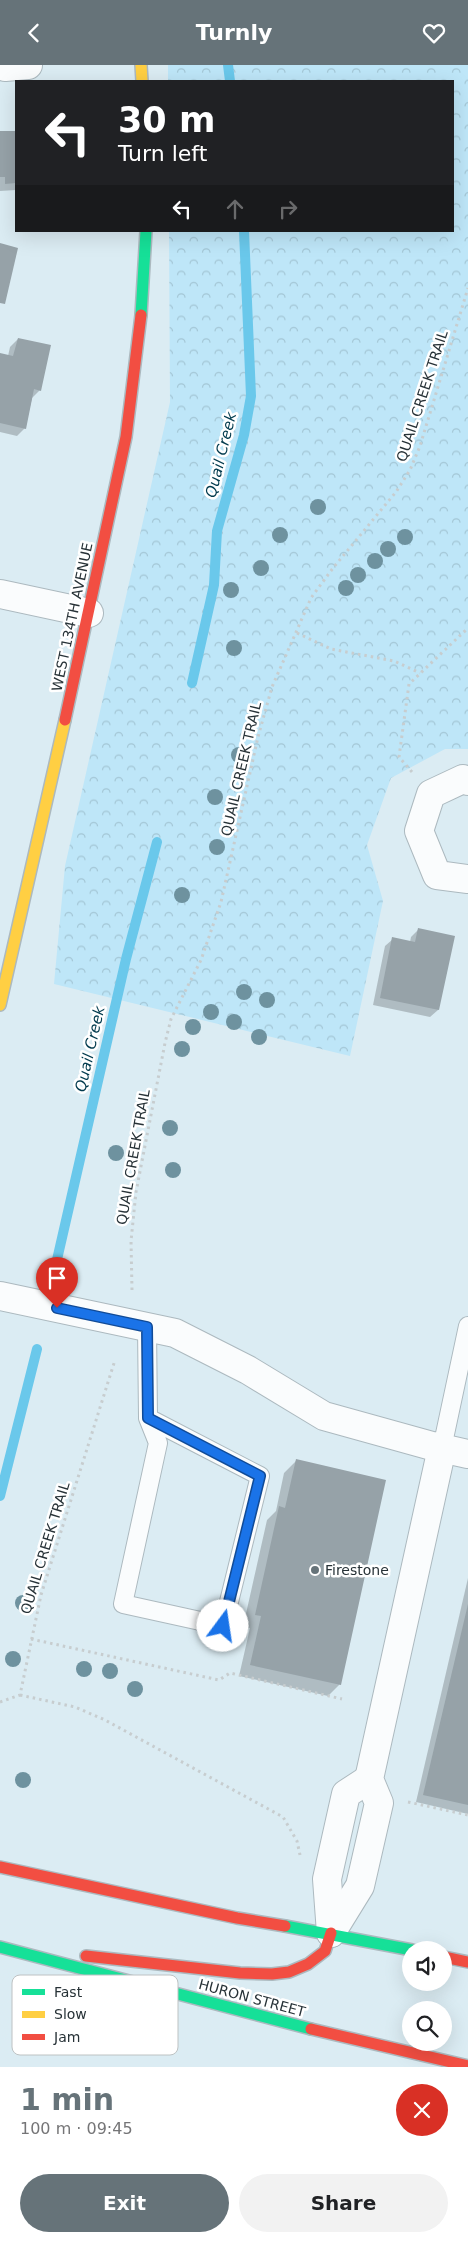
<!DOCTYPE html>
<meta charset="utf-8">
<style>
:root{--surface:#fff;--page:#f2f2f2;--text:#202124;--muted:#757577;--accent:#667379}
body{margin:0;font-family:"DejaVu Sans",sans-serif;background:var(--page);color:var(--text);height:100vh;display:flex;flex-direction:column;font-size:19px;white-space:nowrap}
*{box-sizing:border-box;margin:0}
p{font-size:16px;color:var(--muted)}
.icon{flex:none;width:28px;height:28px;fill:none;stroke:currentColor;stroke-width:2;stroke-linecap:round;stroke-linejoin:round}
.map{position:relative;height:2002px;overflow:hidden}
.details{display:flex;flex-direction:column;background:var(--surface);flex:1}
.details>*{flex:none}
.top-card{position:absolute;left:15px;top:15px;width:439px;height:152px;border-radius:0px;box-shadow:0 5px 20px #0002;background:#202124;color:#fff;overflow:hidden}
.controls{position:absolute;left:402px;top:1876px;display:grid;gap:10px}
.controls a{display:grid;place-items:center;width:50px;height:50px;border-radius:50%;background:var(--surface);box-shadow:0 5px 20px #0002;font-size:25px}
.pin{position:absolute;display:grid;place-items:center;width:42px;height:42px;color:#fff;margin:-51px -21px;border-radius:50% 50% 50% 0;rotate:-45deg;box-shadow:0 0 5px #0007}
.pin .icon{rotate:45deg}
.me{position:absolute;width:55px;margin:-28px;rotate:14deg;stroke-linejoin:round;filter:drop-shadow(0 0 4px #0008)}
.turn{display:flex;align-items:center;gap:18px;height:105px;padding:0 20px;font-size:22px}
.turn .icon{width:65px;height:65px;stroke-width:2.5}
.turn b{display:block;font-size:35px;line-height:42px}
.lanes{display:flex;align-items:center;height:48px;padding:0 20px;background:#0003;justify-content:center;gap:25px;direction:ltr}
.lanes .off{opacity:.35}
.round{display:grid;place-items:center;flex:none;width:52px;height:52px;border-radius:26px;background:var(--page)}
.headline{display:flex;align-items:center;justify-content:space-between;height:85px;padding:0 20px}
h1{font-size:30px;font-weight:800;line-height:38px;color:var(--accent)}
.button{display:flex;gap:10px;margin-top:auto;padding:10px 20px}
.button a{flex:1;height:58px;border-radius:30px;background:var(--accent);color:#fff;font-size:20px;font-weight:800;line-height:58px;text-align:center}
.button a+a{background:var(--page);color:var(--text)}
header{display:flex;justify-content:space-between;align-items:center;height:65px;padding:0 20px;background:var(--accent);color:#fff;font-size:22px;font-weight:800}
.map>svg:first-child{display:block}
.park{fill:url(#park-crowns)}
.shadow{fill:#0003}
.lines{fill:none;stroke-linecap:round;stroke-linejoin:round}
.stream{stroke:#6ac8eb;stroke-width:10}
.building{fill:#96a2a8}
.lane-casing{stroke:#acb9bf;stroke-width:20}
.street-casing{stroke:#acb9bf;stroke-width:30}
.fast-casing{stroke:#acb9bf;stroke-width:14}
.slow-casing{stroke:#acb9bf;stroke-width:14}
.jam-casing{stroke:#acb9bf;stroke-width:14}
.path{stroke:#c7cdcf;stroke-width:3;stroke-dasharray:2.5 4;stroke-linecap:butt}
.lane{stroke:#fafcfd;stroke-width:18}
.street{stroke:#fafcfd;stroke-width:28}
.fast{stroke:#16e098;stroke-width:11}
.slow{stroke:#ffcf43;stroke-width:11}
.jam{stroke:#f24e42;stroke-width:11}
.tree{fill:#6e929f}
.route-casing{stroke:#114b97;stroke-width:12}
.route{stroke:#1a73e8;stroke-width:9}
.poi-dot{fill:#667379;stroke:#fff;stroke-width:2}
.labels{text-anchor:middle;stroke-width:5;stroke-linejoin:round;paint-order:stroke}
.street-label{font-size:14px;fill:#273237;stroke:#fff}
.poi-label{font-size:14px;fill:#273237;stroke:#fff;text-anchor:start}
.water-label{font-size:15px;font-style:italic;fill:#013a4d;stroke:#fff}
.key{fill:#fff;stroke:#bec2c3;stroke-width:1}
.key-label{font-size:14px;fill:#273237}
</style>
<header><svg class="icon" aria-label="back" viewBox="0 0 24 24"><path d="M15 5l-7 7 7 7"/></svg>Turnly<svg class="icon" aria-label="heart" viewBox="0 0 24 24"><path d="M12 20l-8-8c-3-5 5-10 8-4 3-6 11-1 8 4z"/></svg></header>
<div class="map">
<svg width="468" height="2002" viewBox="0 0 468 2002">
<defs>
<pattern id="park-crowns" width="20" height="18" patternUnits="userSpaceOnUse" patternTransform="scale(1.25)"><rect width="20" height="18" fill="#bee6f8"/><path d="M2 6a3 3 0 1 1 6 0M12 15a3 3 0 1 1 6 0" fill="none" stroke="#a3c6d5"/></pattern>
</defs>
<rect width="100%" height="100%" fill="#dbecf3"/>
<polygon class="park" points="168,0 468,0 468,684 445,684 391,713 367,780 383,836 350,991 54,919 65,801 170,337 169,166 452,166 452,16 168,16"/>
<g class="shadow">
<polygon points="16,67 16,125 0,126 0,68"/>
<polygon points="18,274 40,325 32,333 25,363 17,371 0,367 0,289 8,291 10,282"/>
<polygon points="419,864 438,945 430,952 373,940 385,881 393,874 410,877 411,872"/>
<polygon points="296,1396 340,1619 328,1631 239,1611 250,1563 243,1562 267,1455 276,1446 284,1408"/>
<polygon points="468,1513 468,1749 416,1737"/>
</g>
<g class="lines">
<g class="stream">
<polyline points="228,0 230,16"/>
<polyline points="192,618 214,520 217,466 244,370 251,331 244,166"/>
<polyline points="56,1199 126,894 157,777"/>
<polyline points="0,1431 37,1284"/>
</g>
</g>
<g class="building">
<polygon points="0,66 16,66 16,118 5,119 5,112 0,112"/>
<polygon points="0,178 18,183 5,239 0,238"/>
<polygon points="18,273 51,280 41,326 34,324 26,364 0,358 0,288 13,291"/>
<polygon points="418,863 455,871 439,945 380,933 392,872 415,877"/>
<polygon points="296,1394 386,1415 341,1620 250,1600 261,1551 255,1550 279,1441 285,1443"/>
<polygon points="468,1539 468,1740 423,1730"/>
</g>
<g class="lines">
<g class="lane-casing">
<g id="lane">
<polyline points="147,1262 148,1353 158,1378 123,1539 223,1561 260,1411 148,1353"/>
<polyline points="442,1383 468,1261"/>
</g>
</g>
<g class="street-casing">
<g id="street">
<polyline points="5,2 28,0"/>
<polyline points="0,529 89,548"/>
<polyline points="468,716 463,714 431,729 419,766 437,810 468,814"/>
<polyline points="0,1231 175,1268 248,1305 324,1351 432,1381 468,1389"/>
<polyline points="331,1868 360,1821 379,1738 369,1714 442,1383"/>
<polyline points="331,1868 327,1814 346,1729 369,1714"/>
</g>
</g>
<g class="fast-casing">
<g id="fast">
<polyline points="141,250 146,166"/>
<polyline points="285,1861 412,1885"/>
<polyline points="0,1882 311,1964"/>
</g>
</g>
<g class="slow-casing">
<g id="slow">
<polyline points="141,0 142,16"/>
<polyline points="0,940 65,655"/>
</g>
</g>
<g class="jam-casing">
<g id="jam">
<polyline points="65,655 126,372 141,250"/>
<polyline points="0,1802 237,1853 285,1861"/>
<polyline points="86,1891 240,1908 272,1909 289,1907 308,1899 325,1886 331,1868"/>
<polyline points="444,1892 468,1897"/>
<polyline points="311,1964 468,2001"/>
</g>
</g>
<g class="path">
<polyline points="297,568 331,584 394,596 420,608"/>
<polyline points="412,707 399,692 409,619 468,563"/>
<polyline points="132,1225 131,1176 136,1127 165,978 171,954 201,895 221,837 258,672 272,622 311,533 333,503 396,427 410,405 420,381 468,223"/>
<polyline points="31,1574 219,1615 230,1608 342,1634"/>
<polyline points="20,1630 75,1642 105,1655 283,1752 297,1776 300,1790"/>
<polyline points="0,1637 20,1630 41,1530 115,1295"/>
<polyline points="408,1737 468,1750"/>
</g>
<use href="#lane" class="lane"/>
<use href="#street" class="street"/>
<use href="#fast" class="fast"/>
<use href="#slow" class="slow"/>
<use href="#jam" class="jam"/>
</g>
<g class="tree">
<circle cx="318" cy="442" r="8"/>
<circle cx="280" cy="470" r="8"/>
<circle cx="405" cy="472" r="8"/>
<circle cx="388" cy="484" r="8"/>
<circle cx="375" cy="496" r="8"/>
<circle cx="261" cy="503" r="8"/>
<circle cx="358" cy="510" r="8"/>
<circle cx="346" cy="523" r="8"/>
<circle cx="231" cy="525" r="8"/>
<circle cx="234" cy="583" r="8"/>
<circle cx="239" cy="690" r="8"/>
<circle cx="215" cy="732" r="8"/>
<circle cx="217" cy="782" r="8"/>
<circle cx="182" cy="830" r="8"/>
<circle cx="244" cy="927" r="8"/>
<circle cx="267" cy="935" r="8"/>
<circle cx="211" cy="947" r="8"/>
<circle cx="234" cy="957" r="8"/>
<circle cx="193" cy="962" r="8"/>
<circle cx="259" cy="972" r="8"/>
<circle cx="182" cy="984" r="8"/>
<circle cx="170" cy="1063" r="8"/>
<circle cx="116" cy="1088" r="8"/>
<circle cx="173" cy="1105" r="8"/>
<circle cx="23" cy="1538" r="8"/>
<circle cx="13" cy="1594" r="8"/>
<circle cx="84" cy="1604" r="8"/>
<circle cx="110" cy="1606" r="8"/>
<circle cx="135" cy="1624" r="8"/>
<circle cx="23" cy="1715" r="8"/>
</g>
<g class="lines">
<g class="route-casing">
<polyline id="route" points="57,1243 147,1262 148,1353 260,1411 223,1561"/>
</g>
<use href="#route" class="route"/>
</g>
<circle class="poi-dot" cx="315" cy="1505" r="5"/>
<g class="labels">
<g class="street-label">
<text transform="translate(422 331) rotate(-72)" y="5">QUAIL CREEK TRAIL</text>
<text transform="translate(72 552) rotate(-78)" y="5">WEST 134TH AVENUE</text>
<text transform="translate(241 704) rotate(-77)" y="5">QUAIL CREEK TRAIL</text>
<text transform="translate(133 1092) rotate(-80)" y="5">QUAIL CREEK TRAIL</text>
<text transform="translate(45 1483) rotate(-73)" y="5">QUAIL CREEK TRAIL</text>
<text transform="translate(252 1933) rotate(15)" y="5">HURON STREET</text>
</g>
<g class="poi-label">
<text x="325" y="1510">Firestone</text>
</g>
<g class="water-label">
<text transform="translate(221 390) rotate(-76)" y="5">Quail Creek</text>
<text transform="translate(90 984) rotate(-77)" y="5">Quail Creek</text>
</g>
</g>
<rect x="12" y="1910" width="166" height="80" rx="8" class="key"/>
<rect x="22" y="1924" width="23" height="6" fill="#16e098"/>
<rect x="22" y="1946" width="23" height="7" fill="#ffcf43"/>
<rect x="22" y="1969" width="23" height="6" fill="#f24e42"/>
<g class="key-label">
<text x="54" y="1932">Fast</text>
<text x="54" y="1954">Slow</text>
<text x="54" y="1977">Jam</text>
</g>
</svg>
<div class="controls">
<a><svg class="icon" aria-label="sound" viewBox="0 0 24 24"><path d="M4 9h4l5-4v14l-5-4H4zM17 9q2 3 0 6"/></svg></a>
<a><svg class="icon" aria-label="search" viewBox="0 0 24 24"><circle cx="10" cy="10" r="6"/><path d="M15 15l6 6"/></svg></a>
</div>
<div class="pin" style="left:57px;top:1243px;background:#d93025"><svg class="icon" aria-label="arrive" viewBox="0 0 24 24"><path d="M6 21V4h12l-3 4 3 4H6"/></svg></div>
<svg class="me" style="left:223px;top:1561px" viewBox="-20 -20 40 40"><circle r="19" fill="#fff"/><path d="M0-13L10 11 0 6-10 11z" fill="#1a73e8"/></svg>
<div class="top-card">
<div class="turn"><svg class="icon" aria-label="left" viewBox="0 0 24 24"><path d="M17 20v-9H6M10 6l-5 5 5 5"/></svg><div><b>30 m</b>Turn left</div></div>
<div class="lanes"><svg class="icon" aria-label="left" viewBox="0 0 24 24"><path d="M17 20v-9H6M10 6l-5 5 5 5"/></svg><svg class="icon off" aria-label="ahead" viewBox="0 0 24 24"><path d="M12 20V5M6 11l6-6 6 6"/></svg><svg class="icon off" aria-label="right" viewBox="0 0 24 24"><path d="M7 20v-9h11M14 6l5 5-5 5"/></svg></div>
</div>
</div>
<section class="details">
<div class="headline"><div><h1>1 min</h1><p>100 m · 09:45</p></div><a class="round" style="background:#d93025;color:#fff"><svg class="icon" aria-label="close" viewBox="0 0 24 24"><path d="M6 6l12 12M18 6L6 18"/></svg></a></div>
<div class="button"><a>Exit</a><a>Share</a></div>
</section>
